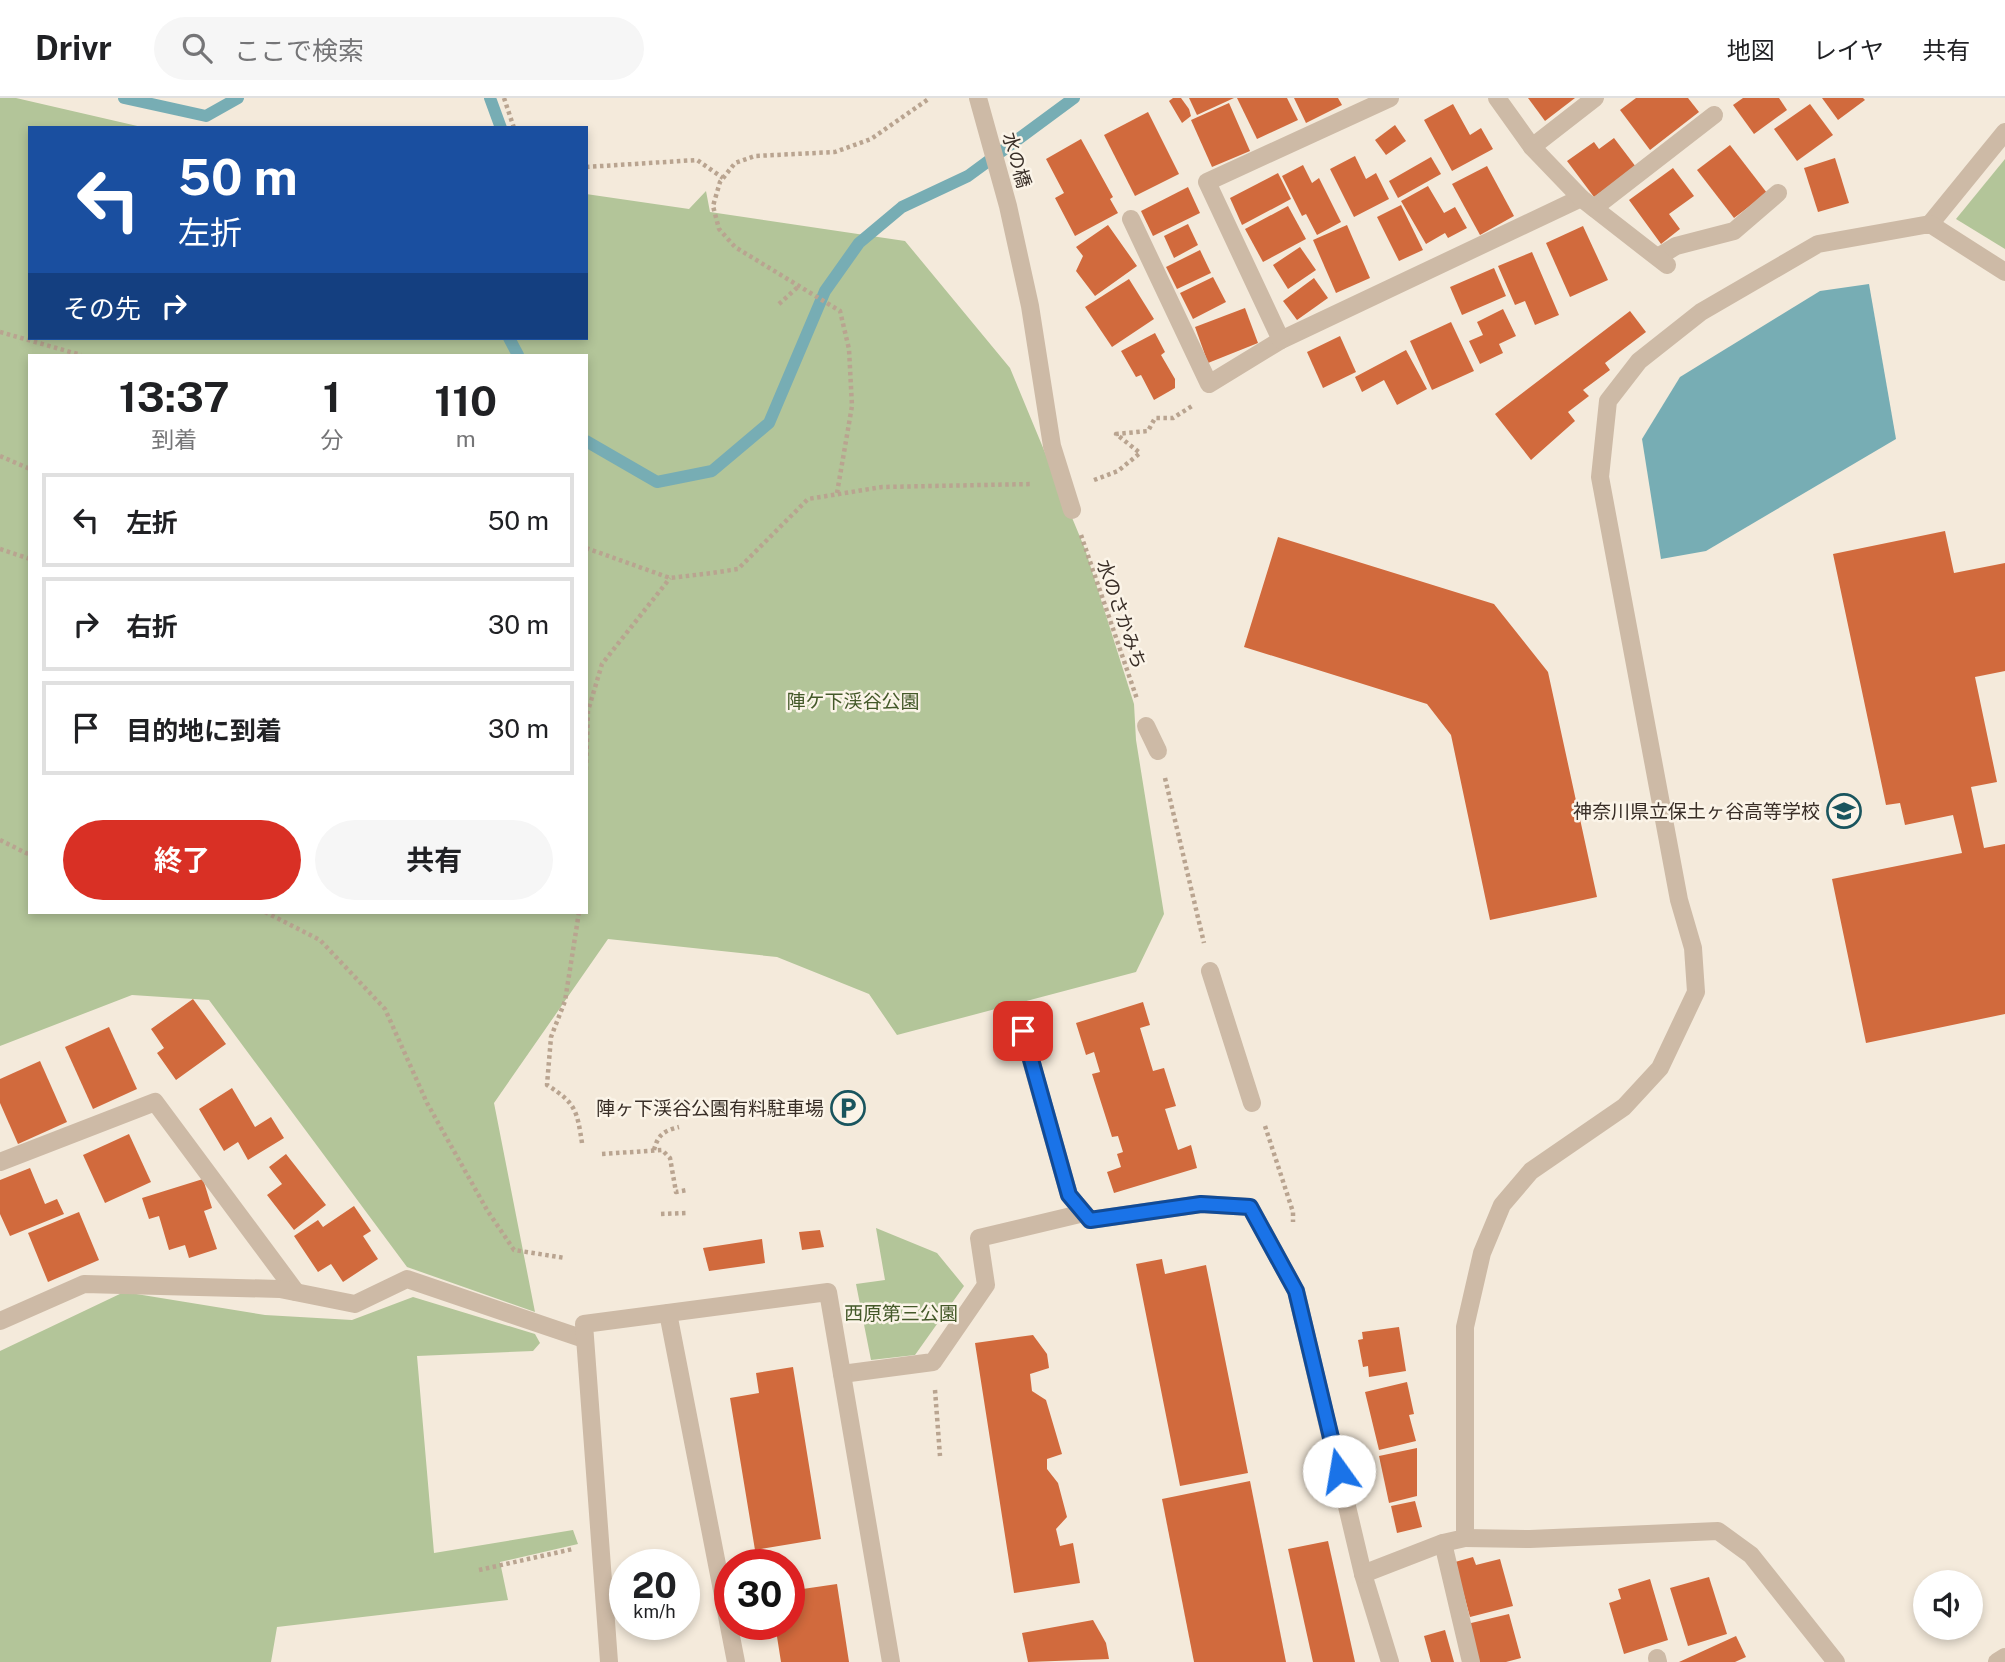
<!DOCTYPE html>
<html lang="ja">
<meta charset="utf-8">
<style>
:root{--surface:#fff;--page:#f6f6f6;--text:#202124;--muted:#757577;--line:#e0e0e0;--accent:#d93025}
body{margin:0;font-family:"Public Sans","Noto Sans JP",sans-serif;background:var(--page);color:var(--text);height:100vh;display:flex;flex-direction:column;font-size:26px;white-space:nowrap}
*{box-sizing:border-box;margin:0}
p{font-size:23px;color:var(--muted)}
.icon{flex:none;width:38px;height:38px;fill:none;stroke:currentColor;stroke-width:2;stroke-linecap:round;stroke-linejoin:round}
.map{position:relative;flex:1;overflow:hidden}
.details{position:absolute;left:28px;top:256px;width:560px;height:560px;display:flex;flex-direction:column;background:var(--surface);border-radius:0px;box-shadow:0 4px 10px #0003}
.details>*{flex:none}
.guide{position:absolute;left:28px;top:28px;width:560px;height:214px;border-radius:0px;box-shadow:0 4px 10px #0003;background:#1a4fa0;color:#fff;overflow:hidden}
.tools{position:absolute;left:1913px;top:1472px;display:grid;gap:14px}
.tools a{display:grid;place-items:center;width:70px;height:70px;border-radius:50%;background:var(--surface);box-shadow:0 4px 10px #0003;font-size:35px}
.speed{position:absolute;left:609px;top:1451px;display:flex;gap:14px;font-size:35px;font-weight:700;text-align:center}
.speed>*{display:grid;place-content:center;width:91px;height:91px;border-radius:50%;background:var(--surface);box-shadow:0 4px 10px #0003;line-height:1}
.speed small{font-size:18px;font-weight:400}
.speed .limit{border:10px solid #d22;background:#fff;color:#111}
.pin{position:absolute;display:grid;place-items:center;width:60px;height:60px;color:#fff;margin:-30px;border-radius:14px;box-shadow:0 4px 10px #0006}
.me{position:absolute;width:77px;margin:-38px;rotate:347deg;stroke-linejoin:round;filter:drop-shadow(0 0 5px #0008)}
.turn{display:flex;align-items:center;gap:24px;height:147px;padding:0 35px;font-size:32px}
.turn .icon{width:91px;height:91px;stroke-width:2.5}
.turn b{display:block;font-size:49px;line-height:60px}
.then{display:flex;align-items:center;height:66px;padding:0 35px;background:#0003;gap:14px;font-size:26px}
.eta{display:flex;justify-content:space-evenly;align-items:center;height:119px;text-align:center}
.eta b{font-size:42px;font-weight:700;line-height:49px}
.primary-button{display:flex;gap:14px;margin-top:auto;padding:14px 35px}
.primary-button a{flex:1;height:80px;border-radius:42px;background:var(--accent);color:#fff;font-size:28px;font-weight:700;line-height:80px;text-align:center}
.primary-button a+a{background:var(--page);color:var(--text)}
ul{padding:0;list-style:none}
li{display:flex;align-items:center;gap:21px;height:94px;margin:0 14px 10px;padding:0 21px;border:4px solid var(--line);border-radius:0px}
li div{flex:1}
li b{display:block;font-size:26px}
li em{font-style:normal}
header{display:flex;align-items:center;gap:42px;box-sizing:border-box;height:98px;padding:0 35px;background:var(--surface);border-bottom:2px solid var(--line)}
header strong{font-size:33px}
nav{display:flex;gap:38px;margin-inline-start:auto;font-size:24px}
.search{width:490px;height:63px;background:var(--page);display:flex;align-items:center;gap:18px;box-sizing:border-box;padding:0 24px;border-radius:38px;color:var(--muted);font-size:26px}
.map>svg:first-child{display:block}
.green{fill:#b3c599;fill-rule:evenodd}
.water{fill:#77adb4}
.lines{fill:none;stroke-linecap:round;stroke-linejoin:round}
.stream{stroke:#77adb4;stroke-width:12}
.building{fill:#d16a3d}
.path{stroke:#b9a490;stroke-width:4.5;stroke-dasharray:3.5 3.5;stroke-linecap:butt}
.lane{stroke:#cdbaa6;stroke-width:18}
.street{stroke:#cdbaa6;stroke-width:18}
.route-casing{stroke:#114b97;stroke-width:18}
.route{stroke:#1a73e8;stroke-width:12}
.labels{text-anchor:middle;stroke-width:5;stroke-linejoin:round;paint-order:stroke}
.street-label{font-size:19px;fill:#392e27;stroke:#fbf4e8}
.park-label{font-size:19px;fill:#445929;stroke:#fbf4e8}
.poi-label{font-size:19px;fill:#392e27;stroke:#fbf4e8;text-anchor:end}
</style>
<header>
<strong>Drivr</strong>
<div class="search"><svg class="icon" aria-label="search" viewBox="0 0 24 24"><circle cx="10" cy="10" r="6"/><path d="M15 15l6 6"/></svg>ここで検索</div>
<nav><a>地図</a><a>レイヤ</a><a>共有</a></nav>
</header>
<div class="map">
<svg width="2005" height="1564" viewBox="0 0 2005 1564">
<rect width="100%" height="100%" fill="#f4eadb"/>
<g class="green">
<path d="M0 0H16L146 30H30V240H586V96L689 111 706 93 710 114 905 143 1010 270 1085 451 1134 606 1136 642 1164 816 1136 874 897 937 869 896 777 859 608 841 494 1005 535 1214 407 1169 209 902 132 897 0 948ZM30 257H586V814H30Z"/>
<polygon points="2005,61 2005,151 1956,121"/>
<polygon points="876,1130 937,1155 964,1188 915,1257 871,1262 856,1186 885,1182"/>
<polygon points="124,1194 265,1217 352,1222 413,1199 535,1236 540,1245 533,1253 417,1258 434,1455 573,1432 578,1446 500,1464 508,1502 277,1529 271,1564 0,1564 0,1253"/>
</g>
<polygon class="water" points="1869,186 1896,341 1706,453 1661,461 1642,341 1680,279 1820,193"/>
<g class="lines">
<g class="stream">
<polyline points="124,0 206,18 238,0"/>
<polyline points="490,0 501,30"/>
<polyline points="509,240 518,257"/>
<polyline points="586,343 657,384 712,373 769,325 825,193 859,145 902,109 968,78 1074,0"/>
</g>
</g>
<g class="building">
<polygon points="1173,0 1181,0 1189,11 1191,18 1182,25 1169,3"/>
<polygon points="1189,0 1234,0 1197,17"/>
<polygon points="1237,0 1287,0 1298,22 1257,41"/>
<polygon points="1294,0 1338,0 1342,7 1306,25"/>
<polygon points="1528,0 1575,0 1545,23"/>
<polygon points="1636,0 1688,0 1699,14 1650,52 1620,12"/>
<polygon points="1743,0 1779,0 1787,12 1754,36 1733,7"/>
<polygon points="1822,0 1863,0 1865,2 1838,22"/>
<polygon points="1229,5 1250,53 1212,69 1191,22"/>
<polygon points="1453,6 1470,37 1481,30 1493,51 1452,73 1424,22"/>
<polygon points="1810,6 1833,37 1797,63 1774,31"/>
<polygon points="1148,14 1179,76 1135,98 1104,37"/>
<polygon points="1395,27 1406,43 1386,57 1375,42"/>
<polygon points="1614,40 1636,69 1594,99 1567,63 1594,44 1599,51"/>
<polygon points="1081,41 1113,99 1110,101 1118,115 1075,138 1055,100 1064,95 1046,61"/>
<polygon points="1730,47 1767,95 1734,120 1697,72"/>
<polygon points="1355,58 1366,81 1376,75 1389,101 1354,119 1330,71"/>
<polygon points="1431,59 1441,76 1398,100 1389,83"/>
<polygon points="1835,60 1849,105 1818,114 1804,70"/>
<polygon points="1303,67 1312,85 1319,80 1341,124 1317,137 1306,116 1302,118 1282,78"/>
<polygon points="1487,68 1514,118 1480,137 1452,86"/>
<polygon points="1673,70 1694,98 1669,116 1680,131 1661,146 1629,102"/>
<polygon points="1278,75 1291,101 1242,127 1230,100"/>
<polygon points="1428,88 1444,115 1455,109 1467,130 1448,140 1445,135 1426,146 1401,103"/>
<polygon points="1188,89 1200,115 1153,138 1141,113"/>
<polygon points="1401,107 1423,152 1399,163 1377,119"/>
<polygon points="1288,108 1306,141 1263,164 1245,131"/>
<polygon points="1188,126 1198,147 1174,160 1164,138"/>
<polygon points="1108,127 1137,168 1095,198 1076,173 1083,158 1076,149"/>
<polygon points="1347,127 1370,180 1336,195 1313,142"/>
<polygon points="1583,128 1608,182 1570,199 1546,145"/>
<polygon points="1300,149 1316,172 1288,191 1273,167"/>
<polygon points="1200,152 1211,175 1177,191 1166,169"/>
<polygon points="1532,154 1559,217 1535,227 1525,203 1515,207 1498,168"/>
<polygon points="1494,170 1506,198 1462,217 1450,189"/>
<polygon points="1213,179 1226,204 1193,221 1180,195"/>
<polygon points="1314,180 1328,200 1297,222 1283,203"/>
<polygon points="1129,181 1154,221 1112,249 1085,209"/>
<polygon points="1245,210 1258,245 1208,265 1195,229"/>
<polygon points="1503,211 1516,238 1499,246 1503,255 1480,266 1469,243 1483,237 1477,224"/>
<polygon points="1630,213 1646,234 1605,265 1610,272 1583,292 1589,298 1568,314 1575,323 1531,362 1495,316"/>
<polygon points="1451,224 1474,273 1432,292 1410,243"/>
<polygon points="1155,235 1165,254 1161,257 1175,281 1175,290 1154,302 1141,277 1136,279 1121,253"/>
<polygon points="1340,238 1356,274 1323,290 1307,254"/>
<polygon points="1406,252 1427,291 1397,307 1384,282 1362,294 1355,279"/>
<polygon points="1945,433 1954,475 2005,465 2005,573 1975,579 1997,684 1971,689 1984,750 2005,746 2005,916 1866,945 1832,781 1962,755 1953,717 1905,727 1900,705 1886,707 1833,456"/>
<polygon points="1278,439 1494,506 1548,574 1597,799 1490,822 1451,637 1427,606 1244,549"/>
<polygon points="193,901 226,946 176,982 157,955 164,950 151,931"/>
<polygon points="1143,904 1150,927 1140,930 1153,973 1164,970 1176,1008 1165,1011 1178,1052 1191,1047 1197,1070 1114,1095 1107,1074 1121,1069 1117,1056 1123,1054 1118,1038 1112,1039 1092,976 1100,974 1094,954 1086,957 1076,925"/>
<polygon points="109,929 137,991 93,1011 65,949"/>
<polygon points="40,963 67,1024 18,1046 0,1005 0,981"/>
<polygon points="232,990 255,1029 271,1019 284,1040 248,1062 238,1044 224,1053 199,1011"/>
<polygon points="129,1036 151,1084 105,1105 83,1057"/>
<polygon points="286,1056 326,1107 294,1132 267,1097 282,1086 269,1069"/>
<polygon points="30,1070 45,1106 57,1101 64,1116 10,1138 0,1116 0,1082"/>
<polygon points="203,1081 212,1110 204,1113 217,1151 189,1160 185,1147 169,1152 159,1118 149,1121 142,1100"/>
<polygon points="354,1108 371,1133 363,1138 378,1161 343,1184 331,1166 318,1174 294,1138 318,1122 323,1129"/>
<polygon points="79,1114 99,1162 48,1184 28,1135"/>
<polygon points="820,1132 824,1149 802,1152 799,1134"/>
<polygon points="762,1141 765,1165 709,1173 703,1150"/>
<polygon points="1162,1161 1165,1176 1206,1167 1248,1375 1180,1388 1136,1166"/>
<polygon points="1399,1229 1406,1273 1369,1279 1368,1268 1363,1269 1358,1242 1363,1241 1362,1234"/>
<polygon points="1033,1237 1047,1256 1049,1270 1030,1276 1032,1293 1046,1302 1062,1356 1047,1361 1047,1371 1058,1385 1067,1419 1056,1431 1060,1448 1073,1445 1080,1485 1014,1495 975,1245"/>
<polygon points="793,1269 821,1441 755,1452 730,1300 759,1295 756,1275"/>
<polygon points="1407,1284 1414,1316 1409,1317 1416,1343 1379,1352 1365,1294"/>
<polygon points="1417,1350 1417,1398 1389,1405 1379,1358"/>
<polygon points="1250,1383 1286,1564 1194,1564 1162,1401"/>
<polygon points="1415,1403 1422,1429 1397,1435 1391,1408"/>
<polygon points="1328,1443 1355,1564 1313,1564 1288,1451"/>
<polygon points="1473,1459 1476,1467 1500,1461 1513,1508 1470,1519 1455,1464"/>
<polygon points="1709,1479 1727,1536 1688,1548 1670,1490"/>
<polygon points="1650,1481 1668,1542 1624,1556 1609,1505 1621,1501 1618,1491"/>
<polygon points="837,1486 849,1564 781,1564 775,1526 789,1526 789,1493"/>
<polygon points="1509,1516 1521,1560 1506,1564 1478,1564 1467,1526"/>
<polygon points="1093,1522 1106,1545 1109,1561 1028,1564 1022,1535"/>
<polygon points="1445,1532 1454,1564 1431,1564 1424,1538"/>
<polygon points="1736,1538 1746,1559 1735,1564 1679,1564"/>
</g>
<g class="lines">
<g class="path">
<polyline points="504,0 514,30"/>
<polyline points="586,69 697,62 723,80"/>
<polyline points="779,206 799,188"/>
<polyline points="0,234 81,257"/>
<polyline points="0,358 30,371"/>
<polyline points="1094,382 1118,373 1140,355 1116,336 1148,333 1155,320 1173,320 1192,308"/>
<polyline points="837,395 852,308 849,251 840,213 735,149 719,131 713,108 720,84 735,65 755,58 835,54 871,41 930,0"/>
<polyline points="1081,437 1137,601"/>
<polyline points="586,450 670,480 712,475 738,471 808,401 882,389 1033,386"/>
<polyline points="0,451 30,461"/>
<polyline points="586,672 588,613 602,566 670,480"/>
<polyline points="1165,680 1204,845"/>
<polyline points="0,742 30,757"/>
<polyline points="265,814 320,842 385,911 427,1005 487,1112 514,1152 565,1160"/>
<path d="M579 814 565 903 551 939 547 987C576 1005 577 1013 582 1045"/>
<polyline points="1265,1028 1293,1114 1293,1124"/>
<path d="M654 1052C658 1037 663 1033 679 1029"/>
<polyline points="602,1056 662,1052 670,1060 676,1094 687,1092"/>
<polyline points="661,1116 686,1115"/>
<polyline points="935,1292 940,1358"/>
<polyline points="479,1472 573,1451"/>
</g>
<g class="lane">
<polyline points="1594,110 1714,17"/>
<polyline points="1131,121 1209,286 1281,242 1581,100"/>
<polyline points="1658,159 1676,148 1734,133 1778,95"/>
<polyline points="1281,242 1207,84 1390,0"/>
<polyline points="0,1064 155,1004 296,1194"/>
<polyline points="668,1215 736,1564"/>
<polyline points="0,1223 84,1186 280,1191 355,1206 407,1181 584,1241"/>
<polyline points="1443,1445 1471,1564"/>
<polyline points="1657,1560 1658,1564"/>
</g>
<g class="street">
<polyline points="978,0 1008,108 1030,208 1052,348 1072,412"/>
<polyline points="1497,0 1532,49 1581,100 1667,167"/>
<polyline points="1532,49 1595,0"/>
<polyline points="1930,126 2005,34"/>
<polyline points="1146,628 1158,653"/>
<polyline points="1210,873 1252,1005"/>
<polyline points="1023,934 1069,1097 1090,1122 1201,1106 1250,1109 1296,1193 1363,1476 1390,1564"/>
<polyline points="842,1276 933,1264 986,1187 979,1140 1084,1115"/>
<polyline points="1465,1440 1530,1441 1718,1433 1751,1457 1836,1564"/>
<polyline points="1363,1476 1443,1445 1465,1440 1465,1229 1482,1155 1502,1107 1531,1073 1624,1009 1660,970 1696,894 1693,850 1679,802 1600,379 1608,303 1639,263 1701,214 1818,146 1930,126 2005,174"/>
<polyline points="609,1564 584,1226 828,1194 891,1564"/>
<polyline points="1997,1564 2005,1559"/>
</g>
</g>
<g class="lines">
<g class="route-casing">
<polyline id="route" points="1023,933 1069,1097 1090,1122 1201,1106 1250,1109 1296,1193 1339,1373"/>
</g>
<use href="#route" class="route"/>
</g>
<defs>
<g id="school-ring" transform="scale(1.75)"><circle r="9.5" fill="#fbf4e8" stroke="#19555e" stroke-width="1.5"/><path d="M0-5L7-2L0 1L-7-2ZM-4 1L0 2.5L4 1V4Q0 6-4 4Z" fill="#19555e"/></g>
<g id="parking-ring" transform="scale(1.75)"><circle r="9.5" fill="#fbf4e8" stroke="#19555e" stroke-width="1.5"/><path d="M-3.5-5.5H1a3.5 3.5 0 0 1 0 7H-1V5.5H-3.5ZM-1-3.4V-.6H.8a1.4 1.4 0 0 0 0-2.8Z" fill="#19555e"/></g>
</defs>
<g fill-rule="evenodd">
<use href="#school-ring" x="1844" y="713"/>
<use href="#parking-ring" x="848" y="1010"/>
</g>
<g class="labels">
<g class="street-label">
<text transform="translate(1017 62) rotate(74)" y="7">水の橋</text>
<text transform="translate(1122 516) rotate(71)" y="7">水のさかみち</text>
</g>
<g class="park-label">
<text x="853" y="610">陣ケ下渓谷公園</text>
<text x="901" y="1222">西原第三公園</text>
</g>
<g class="poi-label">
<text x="1820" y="720">神奈川県立保土ヶ谷高等学校</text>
<text x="824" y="1017">陣ヶ下渓谷公園有料駐車場</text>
</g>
</g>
</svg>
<div class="tools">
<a><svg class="icon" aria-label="sound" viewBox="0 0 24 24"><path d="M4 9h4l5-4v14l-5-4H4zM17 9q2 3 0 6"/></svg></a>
</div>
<div class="speed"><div>20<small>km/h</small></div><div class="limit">30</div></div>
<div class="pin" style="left:1023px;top:933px;background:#d93025"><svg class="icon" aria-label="arrive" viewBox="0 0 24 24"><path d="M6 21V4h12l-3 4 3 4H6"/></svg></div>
<svg class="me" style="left:1339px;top:1373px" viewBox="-20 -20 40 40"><circle r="19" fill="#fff"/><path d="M0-13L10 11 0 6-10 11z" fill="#1a73e8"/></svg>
<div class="guide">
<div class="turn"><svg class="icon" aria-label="left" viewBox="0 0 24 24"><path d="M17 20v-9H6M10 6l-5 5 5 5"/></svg><div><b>50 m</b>左折</div></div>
<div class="then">その先<svg class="icon" aria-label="right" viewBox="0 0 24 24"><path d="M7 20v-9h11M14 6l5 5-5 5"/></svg></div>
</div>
<section class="details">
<div class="eta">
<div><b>13:37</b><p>到着</p></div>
<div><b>1</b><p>分</p></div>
<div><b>110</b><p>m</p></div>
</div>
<ul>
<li><svg class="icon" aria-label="left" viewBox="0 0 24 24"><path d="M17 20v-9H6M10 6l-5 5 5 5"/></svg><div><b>左折</b></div><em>50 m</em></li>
<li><svg class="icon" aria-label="right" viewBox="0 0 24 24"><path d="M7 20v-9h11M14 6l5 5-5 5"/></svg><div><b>右折</b></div><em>30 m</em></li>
<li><svg class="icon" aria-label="arrive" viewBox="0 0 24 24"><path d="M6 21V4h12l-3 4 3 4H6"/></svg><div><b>目的地に到着</b></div><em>30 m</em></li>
</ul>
<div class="primary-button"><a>終了</a><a>共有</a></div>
</section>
</div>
